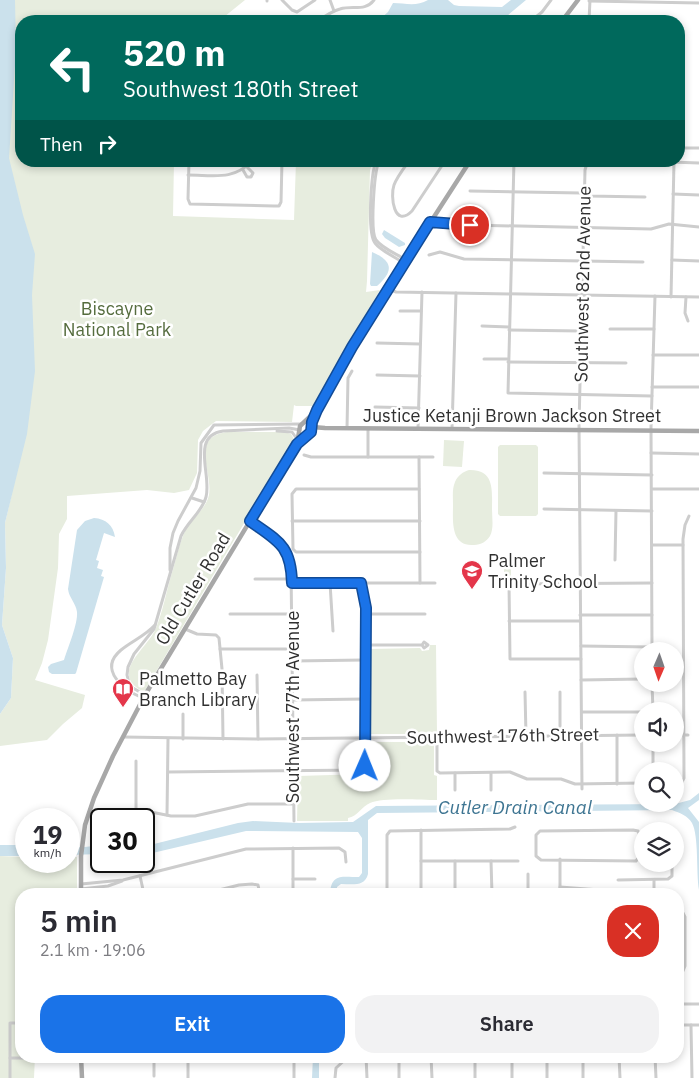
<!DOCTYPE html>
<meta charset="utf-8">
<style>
:root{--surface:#fff;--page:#f2f2f3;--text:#2b2b33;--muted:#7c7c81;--accent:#1a73e8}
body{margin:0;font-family:"IBM Plex Sans",sans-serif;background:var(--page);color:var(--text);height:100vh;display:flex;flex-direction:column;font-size:19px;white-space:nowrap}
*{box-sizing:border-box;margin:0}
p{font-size:16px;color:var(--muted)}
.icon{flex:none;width:28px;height:28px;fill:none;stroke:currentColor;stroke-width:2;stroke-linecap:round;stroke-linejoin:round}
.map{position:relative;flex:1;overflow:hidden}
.sheet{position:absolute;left:15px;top:888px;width:669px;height:175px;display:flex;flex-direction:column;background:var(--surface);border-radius:20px;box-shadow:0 2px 8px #0003}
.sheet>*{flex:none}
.banner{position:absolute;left:15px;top:15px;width:670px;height:152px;border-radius:20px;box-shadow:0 2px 8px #0003;background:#00695c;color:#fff;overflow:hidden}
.needle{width:32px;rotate:182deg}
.tools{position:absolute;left:634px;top:642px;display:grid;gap:10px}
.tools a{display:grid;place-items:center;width:50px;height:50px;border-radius:50%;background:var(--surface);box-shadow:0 2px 8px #0003;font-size:25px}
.speed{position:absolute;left:15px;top:808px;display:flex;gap:10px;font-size:25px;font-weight:700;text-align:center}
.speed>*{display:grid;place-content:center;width:65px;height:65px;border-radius:50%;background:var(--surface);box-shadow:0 2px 8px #0003;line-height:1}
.speed small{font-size:12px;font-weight:400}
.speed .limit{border:2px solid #111;border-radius:8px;background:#fff;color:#111}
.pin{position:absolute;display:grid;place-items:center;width:42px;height:42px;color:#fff;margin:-21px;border:2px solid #fff;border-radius:50%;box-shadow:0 1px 5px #0007}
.me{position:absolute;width:55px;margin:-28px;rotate:1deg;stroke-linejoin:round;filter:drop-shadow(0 0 4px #0008)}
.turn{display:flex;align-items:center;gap:18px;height:105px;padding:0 25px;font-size:22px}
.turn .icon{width:65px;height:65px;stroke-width:2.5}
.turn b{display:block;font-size:35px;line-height:42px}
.then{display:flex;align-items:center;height:48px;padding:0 25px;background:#0003;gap:10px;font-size:19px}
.round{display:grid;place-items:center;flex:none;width:52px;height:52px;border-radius:20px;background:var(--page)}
.headline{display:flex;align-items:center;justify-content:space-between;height:85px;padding:0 25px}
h1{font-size:30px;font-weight:600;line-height:38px}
.action{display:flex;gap:10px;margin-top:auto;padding:10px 25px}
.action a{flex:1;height:58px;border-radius:20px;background:var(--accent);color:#fff;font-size:20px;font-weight:600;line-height:58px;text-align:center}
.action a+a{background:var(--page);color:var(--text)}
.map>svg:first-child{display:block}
.green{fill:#e7eddf}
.water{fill:#cbe1ec}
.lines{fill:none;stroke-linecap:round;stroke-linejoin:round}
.minor{stroke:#cdcdcd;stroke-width:3}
.major{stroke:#a8a8a8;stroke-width:4.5}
.route-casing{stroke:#114b97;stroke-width:12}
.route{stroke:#1a73e8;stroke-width:9}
.labels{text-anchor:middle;stroke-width:5;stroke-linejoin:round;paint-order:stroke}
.street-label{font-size:18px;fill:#303030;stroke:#fff}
.park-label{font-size:18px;fill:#556c3e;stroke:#fff}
.poi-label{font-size:18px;fill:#303030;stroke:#fff;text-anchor:start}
.water-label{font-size:19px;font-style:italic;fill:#3e7592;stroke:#fff}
</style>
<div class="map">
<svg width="699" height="1078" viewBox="0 0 699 1078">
<rect width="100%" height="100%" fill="#fff"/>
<g class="green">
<polygon points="0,0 245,0 219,21 21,21 21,161 174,161 173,216 294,220 296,161 373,161 370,170 367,281 366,292 380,290 314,406 296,406 294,405 292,422 216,421 203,431 198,440 197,473 189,490 174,493 147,490 67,496 67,519 59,534 58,568 48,640 42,663 35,680 85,695 82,708 63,724 47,740 0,746 0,714 11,698 13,658 2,625 6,568 5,523 12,493"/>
<path d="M227 432H285L291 434 294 439 144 692C107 673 148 649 156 628 163 611 166 593 171 576 176 561 179 543 186 529 193 517 206 509 209 495 213 472 189 437 227 432Z"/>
<polygon points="444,440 464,441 462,467 443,466"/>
<polygon points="500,445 536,445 538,447 538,514 536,516 500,516 498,514 498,447"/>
<path d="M469 470C495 469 492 491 492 509 492 518 494 528 490 536 487 541 481 545 474 545 450 547 453 520 453 505 453 497 452 489 455 482 458 475 463 472 469 470Z"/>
<rect x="504" y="557" width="7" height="21"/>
<polygon points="430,645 436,645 437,734 369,734 367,665 370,649 420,648 422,651 429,650"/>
<path d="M370 742H434V775L437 776V800C421 800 383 797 370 803 361 807 358 816 348 818V821H297L298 776 364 774 368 768 367 744Z"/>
<polygon points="0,856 26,857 26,861 69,861 69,857 77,857 77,894 21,894 21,1056 35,1056 34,1078 0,1078"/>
</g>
<g class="water">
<polygon points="0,0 15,0 16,50 9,158 23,215 35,254 32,295 35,371 27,434 5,523 6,568 2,625 13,658 11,698 0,714"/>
<path d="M428 0H448L454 5 459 6 502 7 511 0H526L501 21H378L388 12 393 3C405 3 416 7 428 0Z"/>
<polygon points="384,230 405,243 405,245 399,247 385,238 382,234"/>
<path d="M372 252C393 261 394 271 377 286H371L370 284Z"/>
<path d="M94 518C106 519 113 525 115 537L104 533 96 560 99 561 97 568 103 570 101 576 104 577 76 673 75 674H52L49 672 48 667 51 664 64 660C68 647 78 624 77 612 76 603 69 598 68 589L77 530 85 521Z"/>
<path d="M699 793V800L688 808 699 822V890C696 872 699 836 692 823 688 816 680 813 672 810L377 813 368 820V874C365 887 352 884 341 884L337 887V894H330C331 873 342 877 359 877L362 873V838L358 832 246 831 144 855V844H154L238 823 253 821 299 823 353 822 376 806 675 804 690 800Z"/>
<rect x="0" y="845" width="26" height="11"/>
<polygon points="101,845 101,854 69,855 69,847 85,847"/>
<polygon points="313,1056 322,1056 319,1063 319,1078 312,1078"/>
</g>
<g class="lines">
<g class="minor">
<polyline points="282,0 292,10 297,12 315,0"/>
<polyline points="330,0 334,11"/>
<polyline points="267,1 267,0"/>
<polyline points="589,1 699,3"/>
<path d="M318 21C325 16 332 11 340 9 353 5 365 12 374 0"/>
<polyline points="531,21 542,12 551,0"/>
<polyline points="589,21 590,0"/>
<polyline points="679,148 699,148"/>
<polyline points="189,161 188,199 190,204 274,206 279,206 281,202 282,161"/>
<path d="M376 161C371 174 367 233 375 243 381 251 395 257 404 263"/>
<path d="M379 161C374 173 370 231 376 240 383 249 397 254 406 260"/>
<path d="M409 161C404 168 397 177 394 185 390 196 394 229 412 211L445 161"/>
<polyline points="514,161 508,393 652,396"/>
<polyline points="642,161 699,163"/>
<polyline points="243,170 247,177 251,177 253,173 247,167"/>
<path d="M188 175C213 175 233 181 252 161"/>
<polyline points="470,191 581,193 589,196 645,197"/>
<polyline points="673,194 699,195"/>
<polyline points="431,222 470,225 651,229 669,224 699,227"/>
<polyline points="429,255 440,252 464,259 643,262"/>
<polyline points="672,260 699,261"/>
<polyline points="388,289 396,292 699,297"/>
<polyline points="671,297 674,162"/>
<polyline points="686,297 685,313 688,321"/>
<polyline points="400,311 421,311"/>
<polyline points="482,326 509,327"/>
<polyline points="610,329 654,329"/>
<polyline points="509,330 581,331"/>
<polyline points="377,343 420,344"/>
<polyline points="653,355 699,355"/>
<polyline points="484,359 508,359"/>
<polyline points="508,362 626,363"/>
<polyline points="377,375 420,376"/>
<polyline points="652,387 699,387"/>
<polyline points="375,407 419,408"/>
<polyline points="347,428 348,378 352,371"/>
<polyline points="418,428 422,292"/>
<polyline points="368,429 368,457"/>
<polyline points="452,429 456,293"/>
<polyline points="277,431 292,432 297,439"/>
<polyline points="651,453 699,454"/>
<polyline points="304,455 311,457 433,457"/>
<polyline points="419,457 420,583"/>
<polyline points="544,473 652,475"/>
<polyline points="419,489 296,489 292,494 293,549 296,552 420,552"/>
<polyline points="652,489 699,489"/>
<polyline points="192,498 204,502"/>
<polyline points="544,509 652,511"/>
<path d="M250 521C271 536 284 541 291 568L294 821"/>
<polyline points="292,521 420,521"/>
<polyline points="652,545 683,545"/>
<polyline points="615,560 616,511"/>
<polyline points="170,570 170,548 173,533 178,521 196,488 200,471 201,443 214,425 301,424"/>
<polyline points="255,579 292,579"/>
<polyline points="292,583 435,583"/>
<polyline points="330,583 333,631"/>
<polyline points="230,614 292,614"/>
<polyline points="366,614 425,614"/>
<polyline points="580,615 652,615"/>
<polyline points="509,621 580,621"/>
<polyline points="185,629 197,634 216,635 219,638 222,669 223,739"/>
<polyline points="366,645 422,645 424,648 428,645 424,642 422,645"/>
<polyline points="581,646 652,647"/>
<polyline points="220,649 292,649"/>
<polyline points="652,651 651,427 655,296"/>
<polyline points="581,659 510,659 509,584 652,583"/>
<polyline points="675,659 683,659"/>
<polyline points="292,661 364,660"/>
<polyline points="257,675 258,739"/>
<polyline points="581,680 642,679"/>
<polyline points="652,684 653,711"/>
<polyline points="525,692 526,736"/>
<polyline points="560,692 560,736"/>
<path d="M145 695 133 688 129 683 127 675 128 667 134 654 154 629 181 536C188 521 202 512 206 497 212 475 190 436 223 431L289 428 300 430"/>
<path d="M143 698C125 691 97 670 121 650 132 641 145 636 155 625"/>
<polyline points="292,700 365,699"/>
<polyline points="582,712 642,712"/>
<polyline points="617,735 617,784"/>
<polyline points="675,735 688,735"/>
<polyline points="123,737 258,739 642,735"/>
<polyline points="438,737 437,741 437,771 440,773 510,772 527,779 561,779 575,784 642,783"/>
<polyline points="183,739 183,714"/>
<polyline points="653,744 653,771"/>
<polyline points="136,761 136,812"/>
<polyline points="168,772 363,770 365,764 366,607 361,583"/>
<polyline points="491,773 491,790"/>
<polyline points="675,783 682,782 684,778 683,539 685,525 689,516"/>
<polyline points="582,789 579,426 585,170 587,163"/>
<polyline points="455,790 455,773"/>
<polyline points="89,812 151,812 171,816 195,816 248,804 294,804"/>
<polyline points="151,812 151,834"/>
<polyline points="167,815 168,739"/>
<polygon points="633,830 638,831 640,836 639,857 636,861 541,860 536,856 536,835 540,831"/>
<polyline points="560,859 560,894"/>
<polyline points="421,861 518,861"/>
<polyline points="491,861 492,894"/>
<polyline points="140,876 144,894"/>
<polyline points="293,879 315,879"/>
<polyline points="618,880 668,879 672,876 672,864"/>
<polyline points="654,880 654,894"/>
<polyline points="81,884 123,880 246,849 339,848 345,852 346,862"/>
<polyline points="560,887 600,890 603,894"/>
<polyline points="81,889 108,886 122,881"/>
<polyline points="203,894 239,885 252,884 258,885 260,894"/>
<polyline points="293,894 293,848"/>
<polyline points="387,894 387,835 390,831 510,829 515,827"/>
<polyline points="421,894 421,830"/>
<polyline points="455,894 455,861"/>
<polyline points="528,894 528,874"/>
<polyline points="678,912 683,913 685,917 685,966 683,971 678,972"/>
<polyline points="678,1004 699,1004"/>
<polyline points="678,1025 699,1025"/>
<polyline points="691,1025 692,1078"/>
<polyline points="154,1056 154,1076"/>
<polyline points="188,1056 188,1078"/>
<polyline points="294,1056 294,1078"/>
<polyline points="366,1056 367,1078"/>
<polyline points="399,1056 399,1078"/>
<polyline points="431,1056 432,1078"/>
<polyline points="512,1056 512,1078"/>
<polyline points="547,1056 547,1078"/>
<polyline points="583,1056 583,1078"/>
<polyline points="619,1056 620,1078"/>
<polyline points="655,1056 656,1078"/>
<polyline points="467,1057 472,1060 488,1060"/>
<polyline points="10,1058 154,1059"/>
<polyline points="475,1060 475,1078"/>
<polyline points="10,1078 10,1023 21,1023"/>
<polyline points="335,1078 336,1068 349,1056"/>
</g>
<g class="major">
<polyline points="562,21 578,0"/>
<polyline points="312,427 325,428 699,431"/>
<polyline points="297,444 300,426 316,411"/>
<polyline points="81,894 81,856 85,825 94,798 113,756 145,695 259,506 297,444 311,431 312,422 317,410 372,313 470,161"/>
<polyline points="81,1056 82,1078"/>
</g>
</g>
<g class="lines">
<g class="route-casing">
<path id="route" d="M365 766 366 608 361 583H292C291 545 278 541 250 521L297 444 311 432 312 422 317 410 352 347 430 222 470 225"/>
</g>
<use href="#route" class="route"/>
</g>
<defs>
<g id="school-pin" transform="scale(1.125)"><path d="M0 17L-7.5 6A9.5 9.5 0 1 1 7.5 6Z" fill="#e4364a" stroke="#fff"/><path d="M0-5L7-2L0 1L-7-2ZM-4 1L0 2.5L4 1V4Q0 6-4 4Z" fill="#fff"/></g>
<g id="library-pin" transform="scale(1.125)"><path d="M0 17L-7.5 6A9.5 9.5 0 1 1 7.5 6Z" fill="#e4364a" stroke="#fff"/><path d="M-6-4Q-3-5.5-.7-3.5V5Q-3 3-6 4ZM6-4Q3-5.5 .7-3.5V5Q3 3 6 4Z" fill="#fff"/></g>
</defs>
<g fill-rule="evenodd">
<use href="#school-pin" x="472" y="571"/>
<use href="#library-pin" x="123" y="689"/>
</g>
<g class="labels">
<g class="street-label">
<text transform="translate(583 284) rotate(-89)" y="6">Southwest 82nd Avenue</text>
<text x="512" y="422">Justice Ketanji Brown Jackson Street</text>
<text transform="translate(193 589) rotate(-59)" y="6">Old Cutler Road</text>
<text transform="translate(293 707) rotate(-90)" y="6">Southwest 77th Avenue</text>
<text transform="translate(503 736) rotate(-1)" y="6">Southwest 176th Street</text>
</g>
<g class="park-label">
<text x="117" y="315">Biscayne<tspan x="117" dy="21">National Park</tspan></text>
</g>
<g class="poi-label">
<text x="488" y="567">Palmer<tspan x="488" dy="21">Trinity School</tspan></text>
<text x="139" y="685">Palmetto Bay<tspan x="139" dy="21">Branch Library</tspan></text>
</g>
<g class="water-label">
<text x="515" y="814">Cutler Drain Canal</text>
</g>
</g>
</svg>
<div class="tools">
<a><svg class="needle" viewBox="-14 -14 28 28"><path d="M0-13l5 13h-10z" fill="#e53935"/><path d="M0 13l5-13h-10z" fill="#7c7c81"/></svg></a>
<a><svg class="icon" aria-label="sound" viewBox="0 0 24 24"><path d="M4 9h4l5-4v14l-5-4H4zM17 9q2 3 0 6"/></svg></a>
<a><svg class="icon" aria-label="search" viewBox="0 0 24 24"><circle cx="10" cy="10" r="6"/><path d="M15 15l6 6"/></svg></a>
<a><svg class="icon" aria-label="layers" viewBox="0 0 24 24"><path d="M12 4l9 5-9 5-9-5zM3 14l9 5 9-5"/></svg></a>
</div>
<div class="speed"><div>19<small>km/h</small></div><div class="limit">30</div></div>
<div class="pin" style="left:470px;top:225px;background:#d93025"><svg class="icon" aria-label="arrive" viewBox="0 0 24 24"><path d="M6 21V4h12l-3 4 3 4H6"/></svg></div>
<svg class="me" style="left:365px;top:766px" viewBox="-20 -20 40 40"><circle r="19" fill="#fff"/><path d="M0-13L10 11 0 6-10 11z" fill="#1a73e8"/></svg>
<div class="banner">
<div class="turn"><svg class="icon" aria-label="left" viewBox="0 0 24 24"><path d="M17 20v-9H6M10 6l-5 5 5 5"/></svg><div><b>520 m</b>Southwest 180th Street</div></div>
<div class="then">Then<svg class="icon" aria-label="right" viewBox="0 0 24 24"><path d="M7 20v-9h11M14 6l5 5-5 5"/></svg></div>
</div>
<section class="sheet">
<div class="headline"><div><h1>5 min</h1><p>2.1 km · 19:06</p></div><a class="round" style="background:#d93025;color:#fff"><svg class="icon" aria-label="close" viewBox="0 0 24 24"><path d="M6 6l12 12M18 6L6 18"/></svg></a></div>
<div class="action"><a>Exit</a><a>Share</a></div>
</section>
</div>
